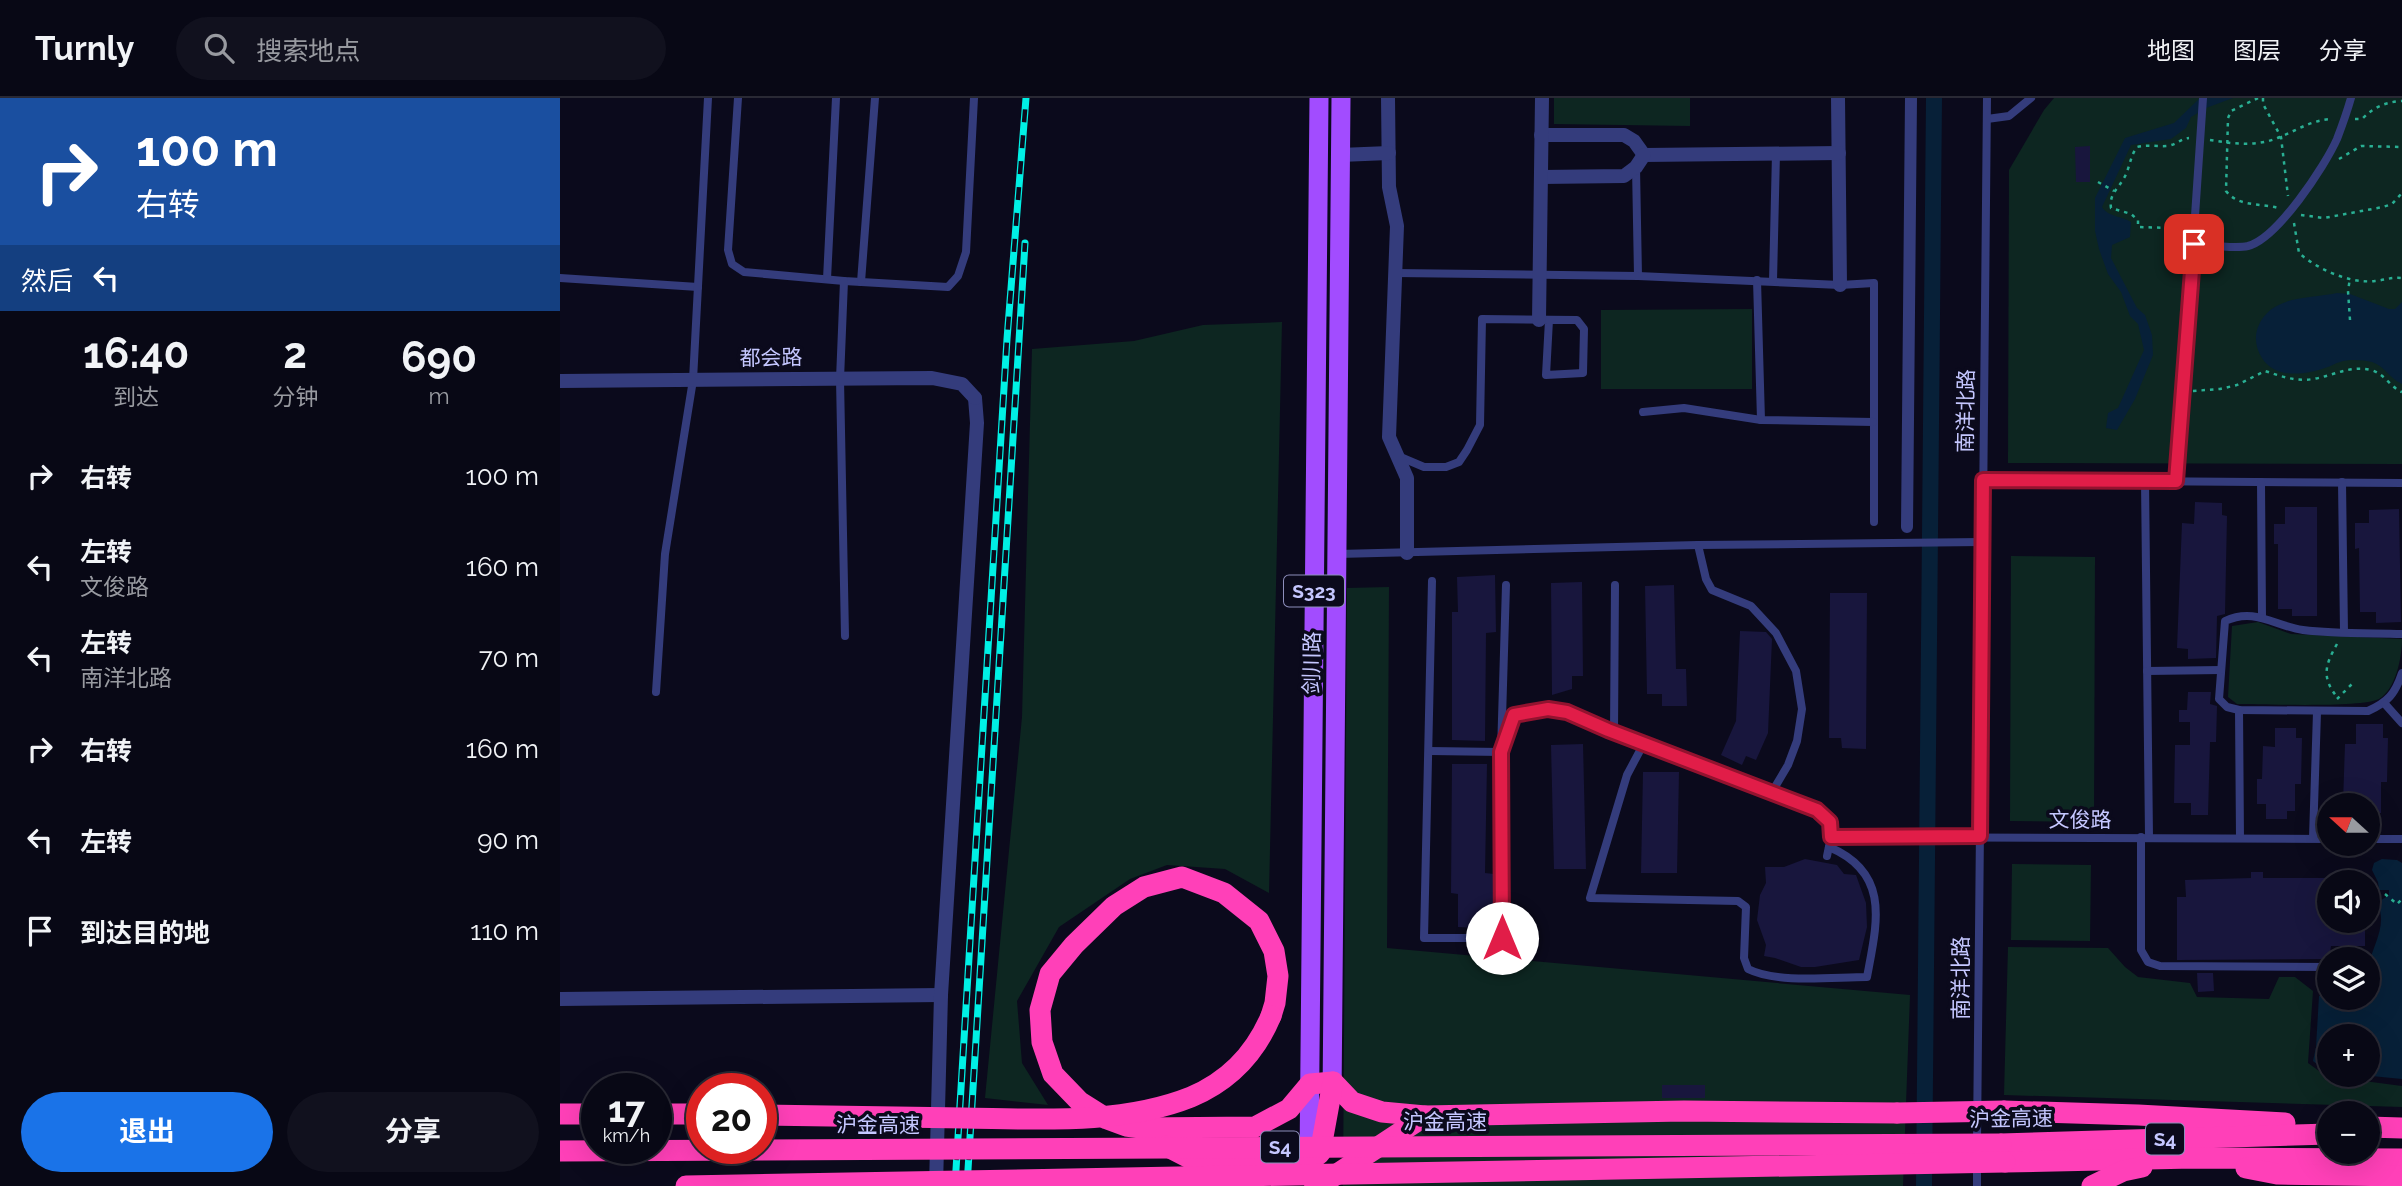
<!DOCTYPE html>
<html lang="zh">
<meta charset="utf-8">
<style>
:root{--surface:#080815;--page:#11111e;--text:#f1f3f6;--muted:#989aa0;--line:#292934;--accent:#1a73e8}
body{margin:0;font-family:Raleway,"Noto Sans SC",sans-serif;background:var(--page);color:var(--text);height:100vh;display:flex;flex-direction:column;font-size:26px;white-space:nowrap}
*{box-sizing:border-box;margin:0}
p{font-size:23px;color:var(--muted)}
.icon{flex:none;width:38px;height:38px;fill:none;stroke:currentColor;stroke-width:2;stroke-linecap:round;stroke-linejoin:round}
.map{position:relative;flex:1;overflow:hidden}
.details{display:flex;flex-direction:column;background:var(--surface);width:560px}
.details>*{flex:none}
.guide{background:#1a4fa0;color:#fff;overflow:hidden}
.needle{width:46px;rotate:291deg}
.buttons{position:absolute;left:1757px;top:695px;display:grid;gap:14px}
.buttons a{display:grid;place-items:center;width:63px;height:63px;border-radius:50%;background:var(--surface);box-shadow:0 7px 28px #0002,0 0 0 2px var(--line);font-size:35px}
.speed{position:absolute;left:21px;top:975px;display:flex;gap:14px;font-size:35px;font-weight:700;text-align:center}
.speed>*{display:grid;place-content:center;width:91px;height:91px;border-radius:50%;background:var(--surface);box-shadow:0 7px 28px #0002,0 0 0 2px var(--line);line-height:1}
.speed small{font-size:18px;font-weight:400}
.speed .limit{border:10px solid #d22;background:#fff;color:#111}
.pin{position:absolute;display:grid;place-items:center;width:60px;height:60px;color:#fff;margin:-30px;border-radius:14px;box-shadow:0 4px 10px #0006}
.me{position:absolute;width:77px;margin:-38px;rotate:0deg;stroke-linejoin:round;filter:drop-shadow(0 0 5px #0008)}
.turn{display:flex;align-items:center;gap:24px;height:147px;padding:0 21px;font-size:32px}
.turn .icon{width:91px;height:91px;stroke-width:2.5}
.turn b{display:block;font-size:49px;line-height:60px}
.then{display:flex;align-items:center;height:66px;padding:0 21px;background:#0003;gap:14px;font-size:26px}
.eta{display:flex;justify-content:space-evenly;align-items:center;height:119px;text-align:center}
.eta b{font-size:42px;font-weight:700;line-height:49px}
.button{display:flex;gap:14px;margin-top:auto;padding:14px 21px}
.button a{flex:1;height:80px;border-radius:42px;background:var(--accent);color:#fff;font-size:28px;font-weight:700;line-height:80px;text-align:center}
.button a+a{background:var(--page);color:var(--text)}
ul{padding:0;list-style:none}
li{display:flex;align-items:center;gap:21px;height:91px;padding:0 21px}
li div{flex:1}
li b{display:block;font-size:26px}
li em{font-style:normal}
header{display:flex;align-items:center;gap:42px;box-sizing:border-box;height:98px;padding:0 35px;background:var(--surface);border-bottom:2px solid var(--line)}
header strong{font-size:33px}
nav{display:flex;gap:38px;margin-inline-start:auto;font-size:24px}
.search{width:490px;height:63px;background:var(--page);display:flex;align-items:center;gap:18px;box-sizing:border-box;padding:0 24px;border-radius:38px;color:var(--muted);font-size:26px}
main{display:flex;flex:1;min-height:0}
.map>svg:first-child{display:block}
.green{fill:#0d2621}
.water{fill:#072038}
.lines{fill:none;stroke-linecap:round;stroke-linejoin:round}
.canal{stroke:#072038;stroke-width:16}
.building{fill:#18163d}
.path{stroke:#29af93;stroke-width:2.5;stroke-dasharray:3.5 5;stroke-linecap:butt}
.service{stroke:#343c7c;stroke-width:8}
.pedestrian{stroke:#343c7c;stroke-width:12}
.minor{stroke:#343c7c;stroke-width:14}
.tertiary{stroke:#343c7c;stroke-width:14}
.primary{stroke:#a24cff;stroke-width:19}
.motorway{stroke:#ff40b8;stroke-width:21}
.rail-casing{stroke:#00f0e5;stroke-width:7}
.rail{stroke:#0b0a1c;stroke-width:4.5;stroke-dasharray:13;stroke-linecap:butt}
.motorway-bridge{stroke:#ff40b8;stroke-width:21}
.route-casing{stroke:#92132f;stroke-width:18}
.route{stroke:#e11d48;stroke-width:12}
.labels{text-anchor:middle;stroke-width:7;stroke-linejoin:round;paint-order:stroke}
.shield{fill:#0b0a1c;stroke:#8d8ebb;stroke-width:2}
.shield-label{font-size:19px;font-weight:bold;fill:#c5c7ff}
.street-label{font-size:21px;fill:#c5c7ff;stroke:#0b0a1c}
</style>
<header>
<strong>Turnly</strong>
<div class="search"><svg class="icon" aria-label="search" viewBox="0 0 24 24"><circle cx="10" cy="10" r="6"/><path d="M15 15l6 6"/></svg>搜索地点</div>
<nav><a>地图</a><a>图层</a><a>分享</a></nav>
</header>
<main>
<section class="details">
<div class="guide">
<div class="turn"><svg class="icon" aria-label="right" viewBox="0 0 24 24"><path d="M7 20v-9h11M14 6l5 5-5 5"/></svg><div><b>100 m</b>右转</div></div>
<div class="then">然后<svg class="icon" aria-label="left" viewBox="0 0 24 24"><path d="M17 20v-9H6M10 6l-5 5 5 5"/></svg></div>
</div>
<div class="eta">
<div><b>16:40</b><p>到达</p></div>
<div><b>2</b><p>分钟</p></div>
<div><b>690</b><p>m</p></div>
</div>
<ul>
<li><svg class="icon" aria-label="right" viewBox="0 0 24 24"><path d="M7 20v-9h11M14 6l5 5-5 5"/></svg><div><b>右转</b></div><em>100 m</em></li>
<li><svg class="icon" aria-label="left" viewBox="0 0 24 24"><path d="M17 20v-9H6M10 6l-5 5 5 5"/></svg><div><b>左转</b><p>文俊路</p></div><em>160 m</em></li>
<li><svg class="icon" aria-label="left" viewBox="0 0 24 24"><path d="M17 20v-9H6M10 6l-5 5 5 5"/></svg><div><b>左转</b><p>南洋北路</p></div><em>70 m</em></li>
<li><svg class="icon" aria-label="right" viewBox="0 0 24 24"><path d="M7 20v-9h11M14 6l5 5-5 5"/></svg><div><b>右转</b></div><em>160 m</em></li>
<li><svg class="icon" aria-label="left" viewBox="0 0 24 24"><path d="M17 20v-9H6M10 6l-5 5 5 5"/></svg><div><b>左转</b></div><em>90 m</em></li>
<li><svg class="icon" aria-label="arrive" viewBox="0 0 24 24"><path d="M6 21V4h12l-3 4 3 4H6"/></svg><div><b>到达目的地</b></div><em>110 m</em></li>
</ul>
<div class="button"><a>退出</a><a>分享</a></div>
</section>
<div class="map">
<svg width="1842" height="1088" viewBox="0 0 1842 1088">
<rect width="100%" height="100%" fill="#0b0a1c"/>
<g class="green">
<polygon points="994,0 1130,0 1130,28 994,26"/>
<polygon points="1494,0 1842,0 1842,366 1448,365 1449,72 1484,12"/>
<polygon points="1192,211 1192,291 1041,291 1041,212"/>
<polygon points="722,224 709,795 665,771 607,767 570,781 499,829 457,903 462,965 488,1007 425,1000 462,619 472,251 574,243 643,227"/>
<polygon points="1451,458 1535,459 1534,724 1450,723"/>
<polygon points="829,489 827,850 1350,897 1343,1088 783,1088 787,490"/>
<path d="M1698 524 1731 536 1842 541C1842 559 1836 591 1819 601 1802 610 1702 606 1677 606L1668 599 1672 528Z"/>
<polygon points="1452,766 1531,767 1530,843 1451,842"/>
<polygon points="1448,849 1548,850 1565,869 1578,879 1630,885 1637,899 1709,901 1719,879 1735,879 1753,893 1748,965 1766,978 1842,988 1842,1009 1444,997"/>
</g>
<g class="water">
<path d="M1640 0H1673L1646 10 1631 19 1626 30 1611 41 1571 47 1542 109C1548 119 1562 118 1571 124L1570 139 1552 147 1551 160 1577 210 1585 217 1592 237 1593 257 1575 301 1557 332 1546 330 1548 315 1558 310 1584 252 1578 226 1570 218 1561 194 1548 176 1539 151 1535 133V100L1565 40 1614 25Z"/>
<path d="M1777 195 1790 196 1829 211H1835L1842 204V286C1830 281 1825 268 1812 264 1803 262 1789 261 1780 264 1775 265 1770 269 1765 270 1744 277 1715 281 1702 260 1696 251 1694 239 1698 229 1711 197 1748 201 1777 195Z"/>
<path d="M1822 761 1837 762 1842 765V981L1801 977 1808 976V938H1769V973L1764 972 1753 963 1756 949 1759 898 1769 896V900H1808C1808 890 1806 880 1808 871 1811 849 1829 827 1817 805L1829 797V792H1819L1818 784 1812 772 1814 765Z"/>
</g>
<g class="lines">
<polyline class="canal" points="1364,1088 1374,0"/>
</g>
<g class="building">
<polygon points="1530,48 1530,84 1516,84 1515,49"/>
<polygon points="1635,404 1662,405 1662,417 1667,418 1665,516 1657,518 1656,560 1628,561 1628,551 1617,550 1622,425 1634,426"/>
<polygon points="1725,409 1757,409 1757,518 1732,518 1732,511 1718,511 1718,446 1714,446 1714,426 1725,426"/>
<polygon points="1839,411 1841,524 1816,525 1816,514 1800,514 1799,450 1795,451 1795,425 1809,425 1809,412"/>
<polygon points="935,477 936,534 926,535 925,643 892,642 892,514 898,514 897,479"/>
<polygon points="1022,484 1023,578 1012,578 1012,591 992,597 991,485"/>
<polygon points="1114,487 1116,571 1126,571 1127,608 1102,608 1102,596 1087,596 1085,488"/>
<polygon points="1270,495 1307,495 1306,651 1282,650 1281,640 1269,640"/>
<polygon points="1180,533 1206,534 1212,541 1208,635 1196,662 1186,658 1182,667 1161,657 1176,623"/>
<polygon points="1628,594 1651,594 1650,606 1657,608 1656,644 1650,644 1648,717 1631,717 1631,705 1614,705 1615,647 1630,647 1630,624 1619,624 1619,612 1627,612"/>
<polygon points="1796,626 1823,626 1823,640 1828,640 1827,684 1821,684 1821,715 1808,715 1808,707 1783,705 1785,646 1796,646"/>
<polygon points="1715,630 1736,630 1736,640 1742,640 1741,686 1735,686 1735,713 1727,713 1727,721 1706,721 1706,706 1697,706 1697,681 1702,681 1703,648 1715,649"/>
<polygon points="1023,646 1026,771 994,771 991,647"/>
<polygon points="892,666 927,666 925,775 934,776 934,831 898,829 898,796 891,795"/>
<polygon points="1083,674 1119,674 1117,775 1081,775"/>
<polygon points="1245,761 1277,767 1284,776 1296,777 1306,805 1307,829 1299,862 1255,869 1241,869 1215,860 1204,858 1206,847 1197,822 1200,797 1206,785 1205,769 1224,769"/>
<polygon points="1691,774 1703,774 1703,780 1769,780 1769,822 1805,822 1805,848 1771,848 1769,861 1617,862 1617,799 1626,799 1625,782 1691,780"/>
<polygon points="1637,875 1653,875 1654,893 1638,894"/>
<rect x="1102" y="987" width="43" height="13"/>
</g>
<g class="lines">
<g class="path">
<path d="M1698 0 1671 13 1668 20 1666 93C1678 109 1701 105 1718 110"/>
<polyline points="1703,0 1703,6 1721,39 1728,98"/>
<path d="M1795 21H1802C1814 9 1825 4 1842 3"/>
<path d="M1650 42C1674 46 1697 49 1720 39 1737 32 1752 22 1771 21"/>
<polyline points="1779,61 1801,48 1842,49"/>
<polyline points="1538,84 1554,93"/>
<polyline points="1741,117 1764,120 1823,109 1832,106 1842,95"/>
<path d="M1734 125 1739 155C1757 171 1790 186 1815 183 1825 182 1831 179 1842 180"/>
<path d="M1609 130 1578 129V122L1571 116 1551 110C1549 96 1558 91 1564 80 1570 70 1570 58 1577 49 1588 46 1597 49 1607 48 1616 47 1620 41 1629 40"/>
<polyline points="1623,147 1614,143 1609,130 1616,121 1626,120"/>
<polyline points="1790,222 1788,193 1790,180"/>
<path d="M1633 293 1660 291 1677 287 1705 273C1721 278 1735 284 1753 281 1773 278 1789 267 1811 272 1825 276 1830 289 1842 294"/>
<path d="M1777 546C1765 567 1761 580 1778 600"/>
<polyline points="1777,601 1792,586"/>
<polyline points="1825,796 1837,806 1842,801"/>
</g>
<g class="service">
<polyline points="178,0 168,152 172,166 184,174 284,183 388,189 398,178 406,154 414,0"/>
<polyline points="1427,21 1449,18 1471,0"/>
<polyline points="1076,69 1078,178"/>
<path d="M1634 146C1649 147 1674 151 1688 148 1717 141 1765 68 1777 41 1782 28 1787 14 1791 0"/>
<polyline points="835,175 1078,178 1280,187 1314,185 1314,424"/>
<polyline points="0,180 138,189"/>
<polyline points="267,181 276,0"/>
<polyline points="1197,182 1201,322"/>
<polyline points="284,183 280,281 285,538"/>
<polyline points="1213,183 1216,55"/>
<polyline points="301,184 315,0"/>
<polyline points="1083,314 1124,310 1201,322 1313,324"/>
<polyline points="838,358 864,369 886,369 899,364 907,352 920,327 922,221 1017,222 1024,231 1023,275 986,277 989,222"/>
<polyline points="1423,382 1842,385"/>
<polyline points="1585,383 1589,739"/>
<polyline points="1617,383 1643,0"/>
<polyline points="1701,384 1702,519"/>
<polyline points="1782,384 1784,534"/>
<polyline points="1138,447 1146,481 1152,492 1191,508 1216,535 1236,573 1242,611 1237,643 1228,667 1212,694"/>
<polyline points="778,456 1138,447 1422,444"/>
<polyline points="872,483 864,840 942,840 941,654 946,487"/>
<path d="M1842 536C1809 535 1775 536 1743 532 1714 528 1695 509 1665 523L1659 601 1667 609 1679 612 1808 613C1828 604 1835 596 1842 575"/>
<polyline points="1587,573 1661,572"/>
<polyline points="96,594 105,456 133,282 148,0"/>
<polyline points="1825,606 1842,625"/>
<polyline points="1679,612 1680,740"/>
<polyline points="1054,634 1055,487"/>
<polyline points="1084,645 1257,712 1270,724 1271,739 1267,758"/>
<polyline points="870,653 941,654"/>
<path d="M941 654 954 617 988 611 1007 614 1084 645 1067 677 1030 800 1178 803 1186 809 1184 860 1188 871C1218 886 1273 879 1307 879 1317 825 1331 775 1269 749"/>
<polyline points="1271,739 1769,741"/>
<polyline points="1581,739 1581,852 1588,864 1600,868 1769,869"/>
<polyline points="1753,740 1757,614"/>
<polyline points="1808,741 1842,741"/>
<polyline points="1417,1043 1427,0"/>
<polyline points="1417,1088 1417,1067"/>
</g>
<polyline class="pedestrian" points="1347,429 1351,0"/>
<g class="minor">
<polyline points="828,0 829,89 837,128 829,339 847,380 847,455"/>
<polyline points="1278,0 1280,187"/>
<polyline points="981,37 1064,37 1074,43 1084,57"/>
<polyline points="780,57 829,55"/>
<polyline points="1084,57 1279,55"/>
<polyline points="981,79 1064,78 1076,69 1084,57"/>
<polyline points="979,222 982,0"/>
<polyline points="0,901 381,897"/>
<polyline points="376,1088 381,897 417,325 415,300"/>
</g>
<polyline class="tertiary" points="0,283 372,280 402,286 415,300"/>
<g class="primary">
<polyline points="772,1000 781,0"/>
<polyline points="749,1063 759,0"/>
</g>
<g class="motorway">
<polyline points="711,918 715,905 718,878 714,853 699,823 664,795 622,779 584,789 554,808 514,847 490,876 480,912 482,944 493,976 520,1004 547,1021 566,1028 581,1030 695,1029 729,1011 750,986 773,984 792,1004 822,1014 865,1018 1124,1013 1337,1015"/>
<polyline points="1444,1013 1578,1017 1725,1025"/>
<polyline points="0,1016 37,1016"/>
<polyline points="96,1016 142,1016"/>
<polyline points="1808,1029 1842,1030"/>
<polyline points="1441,1046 1769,1036"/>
<polyline points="606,1048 637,1064 718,1067 735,1071 750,1078 758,1088"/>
<polyline points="1445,1064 1633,1060 1842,1061"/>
<polyline points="1686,1070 1717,1076 1842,1078"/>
<polyline points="721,1076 749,1064 760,1055 773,984"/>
<polyline points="771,1080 865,1018"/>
<polyline points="1532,1088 1563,1073 1582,1069"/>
</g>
<g class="rail-casing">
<g id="rail">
<polyline points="395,1088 447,241 466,0"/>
<polyline points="407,1088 465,145"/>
</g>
</g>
<use href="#rail" class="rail"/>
<g class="motorway-bridge">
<polyline points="1337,1015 1444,1013"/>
<path d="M201 1017C269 1018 336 1019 404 1020 478 1021 561 1027 631 999 669 983 695 956 711 918"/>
<polyline points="0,1053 1441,1046"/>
<polyline points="126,1088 1445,1064"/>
</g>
</g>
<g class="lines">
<g class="route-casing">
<polyline id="route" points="942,840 941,654 954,617 988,611 1007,614 1048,632 1257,712 1270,724 1271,739 1420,738 1423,382 1616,383 1634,146"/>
</g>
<use href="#route" class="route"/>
</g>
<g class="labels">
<g class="shield">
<rect x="724" y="477.5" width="60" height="31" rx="5"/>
<rect x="1586" y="1025.5" width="38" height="31" rx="5"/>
<rect x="701" y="1033.5" width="38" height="31" rx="5"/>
</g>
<g class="shield-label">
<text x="754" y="500">S323</text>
<text x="1605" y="1048">S4</text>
<text x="720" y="1056">S4</text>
</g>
<g class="street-label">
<text transform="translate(211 260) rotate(-1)" y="7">都会路</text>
<text transform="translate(1406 313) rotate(-89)" y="7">南洋北路</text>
<text transform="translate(752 565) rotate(-89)" y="7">剑川路</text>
<text x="1520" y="729">文俊路</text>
<text transform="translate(1401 880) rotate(-90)" y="7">南洋北路</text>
<text transform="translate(1451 1021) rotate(-1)" y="7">沪金高速</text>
<text x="885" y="1031">沪金高速</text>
<text x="318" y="1034">沪金高速</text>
</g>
</g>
</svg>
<div class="buttons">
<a><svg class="needle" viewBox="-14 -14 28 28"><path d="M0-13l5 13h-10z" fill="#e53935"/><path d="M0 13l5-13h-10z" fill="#989aa0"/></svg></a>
<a><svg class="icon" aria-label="sound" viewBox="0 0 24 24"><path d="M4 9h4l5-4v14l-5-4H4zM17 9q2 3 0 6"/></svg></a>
<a><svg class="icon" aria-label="layers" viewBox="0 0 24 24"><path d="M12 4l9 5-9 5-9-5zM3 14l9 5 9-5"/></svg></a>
<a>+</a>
<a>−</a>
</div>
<div class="speed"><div>17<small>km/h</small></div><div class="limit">20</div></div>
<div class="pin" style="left:1634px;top:146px;background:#d93025"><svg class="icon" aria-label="arrive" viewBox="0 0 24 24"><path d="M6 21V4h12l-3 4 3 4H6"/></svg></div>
<svg class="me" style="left:942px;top:840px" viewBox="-20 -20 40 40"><circle r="19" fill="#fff"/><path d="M0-13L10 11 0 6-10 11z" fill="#e11d48"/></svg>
</div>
</main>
